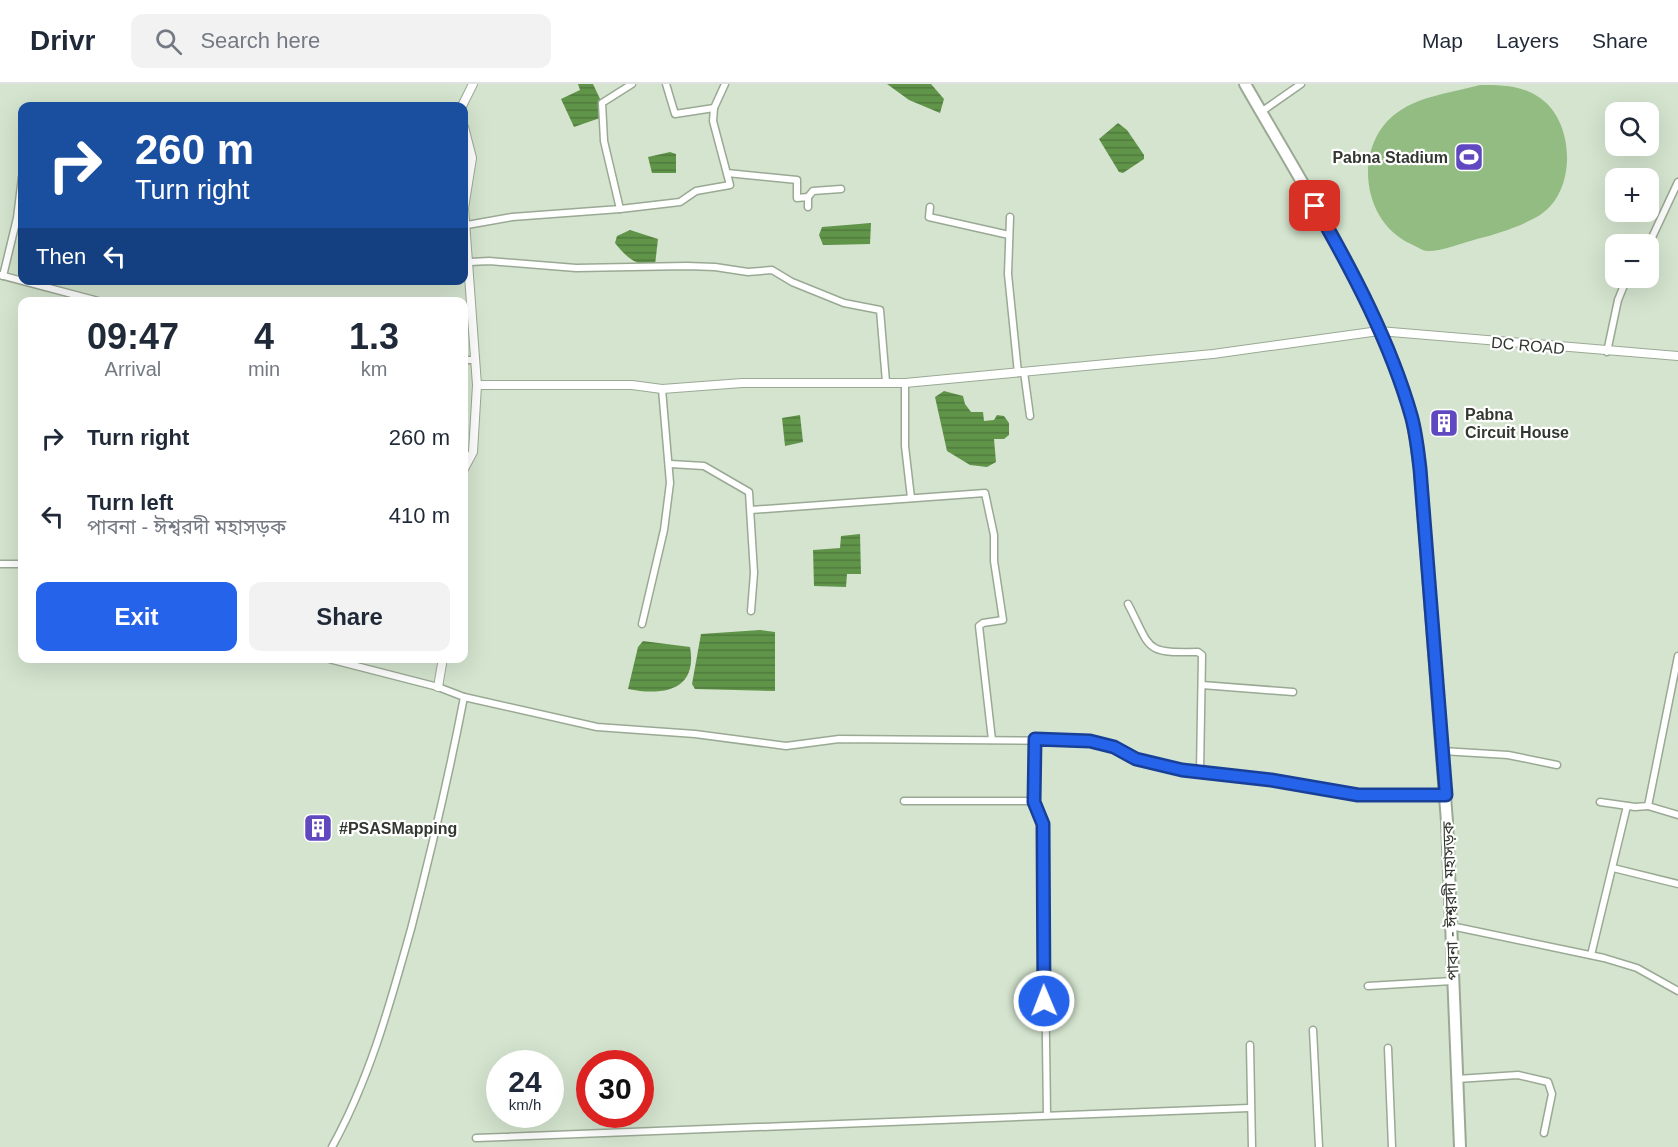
<!DOCTYPE html>
<meta charset="utf-8">
<style>
:root{--surface:#fff;--page:#f2f2f3;--text:#1f2937;--muted:#747a83;--line:#e0e1e3;--accent:#2563eb}
body{margin:0;font-family:Helvetica,"Noto Sans Bengali",sans-serif;background:var(--page);color:var(--text);height:100vh;display:flex;flex-direction:column;font-size:22px;white-space:nowrap}
*{box-sizing:border-box;margin:0}
p{font-size:20px;color:var(--muted)}
.icon{flex:none;width:33px;height:33px;fill:none;stroke:currentColor;stroke-width:2;stroke-linecap:round;stroke-linejoin:round}
.map{position:relative;flex:1;overflow:hidden}
.panel{position:absolute;left:18px;top:213px;width:450px;height:366px;display:flex;flex-direction:column;background:var(--surface);border-radius:12px;box-shadow:0 6px 24px #0002}
.panel>*{flex:none}
.guide{position:absolute;left:18px;top:18px;width:450px;height:183px;border-radius:12px;box-shadow:0 6px 24px #0002;background:#1a4fa0;color:#fff;overflow:hidden}
.fabs{position:absolute;left:1605px;top:18px;display:grid;gap:12px}
.fabs a{display:grid;place-items:center;width:54px;height:54px;border-radius:12px;background:var(--surface);box-shadow:0 6px 24px #0002;font-size:30px}
.speed{position:absolute;left:486px;top:966px;display:flex;gap:12px;font-size:30px;font-weight:700;text-align:center}
.speed>*{display:grid;place-content:center;width:78px;height:78px;border-radius:50%;background:var(--surface);box-shadow:0 6px 24px #0002;line-height:1}
.speed small{font-size:15px;font-weight:400}
.speed .limit{border:9px solid #d22;background:#fff;color:#111}
.pin{position:absolute;display:grid;place-items:center;width:51px;height:51px;color:#fff;margin:-26px;border-radius:12px;box-shadow:0 3px 9px #0006}
.me{position:absolute;width:66px;margin:-33px;rotate:359deg;stroke-linejoin:round;filter:drop-shadow(0 0 4px #0008)}
.turn{display:flex;align-items:center;gap:21px;height:126px;padding:0 18px;font-size:27px}
.turn .icon{width:78px;height:78px;stroke-width:2.5}
.turn b{display:block;font-size:42px;line-height:51px}
.then{display:flex;align-items:center;height:57px;padding:0 18px;background:#0003;gap:12px;font-size:22px}
.eta{display:flex;justify-content:space-evenly;align-items:center;height:102px;text-align:center}
.eta b{font-size:36px;font-weight:700;line-height:42px}
.cta{display:flex;gap:12px;margin-top:auto;padding:12px 18px}
.cta a{flex:1;height:69px;border-radius:12px;background:var(--accent);color:#fff;font-size:24px;font-weight:700;line-height:69px;text-align:center}
.cta a+a{background:var(--page);color:var(--text)}
ul{padding:0;list-style:none}
li{display:flex;align-items:center;gap:18px;height:78px;padding:0 18px}
li div{flex:1}
li b{display:block;font-size:22px}
li em{font-style:normal}
header{display:flex;align-items:center;gap:36px;box-sizing:border-box;height:84px;padding:0 30px;background:var(--surface);border-bottom:2px solid var(--line)}
header strong{font-size:28px}
nav{display:flex;gap:33px;margin-inline-start:auto;font-size:21px}
.search{width:420px;height:54px;background:var(--page);display:flex;align-items:center;gap:15px;box-sizing:border-box;padding:0 21px;border-radius:12px;color:var(--muted);font-size:22px}
.map>svg:first-child{display:block}
.garden{fill:#92bc82}
.water{fill:url(#water-rules)}
.lines{fill:none;stroke-linecap:round;stroke-linejoin:round}
.minor-casing{stroke:#9aa994;stroke-width:9}
.tertiary-casing{stroke:#9aa994;stroke-width:10}
.primary-casing{stroke:#9aa994;stroke-width:14}
.minor{stroke:#fff;stroke-width:6}
.tertiary{stroke:#fff;stroke-width:8}
.primary{stroke:#fff;stroke-width:10}
.route-casing{stroke:#184099;stroke-width:15}
.route{stroke:#2563eb;stroke-width:10}
.labels{text-anchor:middle;stroke-width:4.5;stroke-linejoin:round;paint-order:stroke}
.poi-label{font-size:16px;font-weight:bold;fill:#32382f;stroke:#fff;text-anchor:start}
.street-label{font-size:16px;fill:#32382f;stroke:#fff}
</style>
<header>
<strong>Drivr</strong>
<div class="search"><svg class="icon" aria-label="search" viewBox="0 0 24 24"><circle cx="10" cy="10" r="6"/><path d="M15 15l6 6"/></svg>Search here</div>
<nav><a>Map</a><a>Layers</a><a>Share</a></nav>
</header>
<div class="map">
<svg width="1678" height="1063" viewBox="0 0 1678 1063">
<defs>
<pattern id="water-rules" width="6" height="5" patternUnits="userSpaceOnUse" patternTransform="scale(1.5)"><rect width="6" height="5" fill="#609549"/><path d="M0 2.5h6" fill="none" stroke="#507b3d"/></pattern>
</defs>
<rect width="100%" height="100%" fill="#d4e4ce"/>
<path class="garden" d="M1480 1C1499 1 1520 1 1537 12 1575 34 1578 107 1540 131 1522 142 1497 150 1477 155 1462 159 1443 167 1428 167 1422 167 1416 162 1411 160 1361 138 1352 60 1398 28 1420 12 1454 8 1480 1Z"/>
<g class="water">
<polygon points="578,0 593,0 601,17 600,34 574,43 561,15 580,6"/>
<polygon points="887,0 931,0 944,15 940,29 909,16"/>
<polygon points="1118,39 1127,46 1144,71 1144,75 1123,89 1119,88 1099,55"/>
<polygon points="670,68 676,70 676,89 652,89 648,73"/>
<polygon points="871,139 870,160 823,161 819,151 822,143"/>
<path d="M630 146 658 155 655 181C636 182 627 174 615 159L617 152Z"/>
<polygon points="944,307 963,312 965,320 971,328 983,328 984,337 994,336 997,331 1004,332 1009,339 1009,351 1004,355 994,355 996,378 987,383 970,381 947,367 935,313"/>
<polygon points="800,331 803,358 785,362 782,334"/>
<polygon points="860,450 861,490 847,490 846,503 814,502 813,466 840,464 841,452"/>
<polygon points="760,546 775,548 775,607 695,605 692,600 701,550"/>
<path d="M643 557 690 563C698 607 662 612 628 605L638 563Z"/>
</g>
<g class="lines">
<g class="minor-casing">
<g id="minor">
<polyline points="666,0 675,30 714,24 725,0"/>
<polyline points="1261,28 1301,0"/>
<polyline points="727,89 797,96 797,114 808,113 808,123"/>
<polyline points="808,113 813,107 841,105"/>
<polyline points="930,123 929,133 1009,151"/>
<polyline points="620,125 680,118 696,107 730,101 713,37 714,24"/>
<polyline points="1010,133 1008,190 1018,289"/>
<polyline points="467,141 512,133 620,125 604,57 602,19 632,0"/>
<polyline points="1648,162 1678,98"/>
<polyline points="470,178 489,177 576,184 687,182 715,183 748,188 772,186 792,198 844,219 880,226 886,298"/>
<polyline points="0,191 102,218"/>
<polyline points="3,192 17,134 22,93"/>
<polyline points="1607,268 1618,216 1627,194"/>
<polyline points="464,276 475,276"/>
<polyline points="1024,288 1030,332"/>
<polyline points="905,299 905,362 911,414"/>
<polyline points="670,380 704,382 749,408 754,489 751,527"/>
<polyline points="751,426 985,409 994,451 994,477 1003,536 983,539 979,542 992,656"/>
<polyline points="0,480 22,480"/>
<path d="M1128 520C1152 566 1143 569 1198 568L1202 571 1200 688"/>
<polyline points="642,540 664,446 670,399 662,305"/>
<path d="M325 574 438 603 464 613C449 691 431 768 411 845 390 920 370 994 332 1063"/>
<polyline points="1202,601 1293,608"/>
<polyline points="464,613 597,643 695,650 786,662 839,655 1090,657 1114,663 1136,675 1182,686 1271,696 1358,711 1446,711"/>
<polyline points="1442,667 1508,671 1557,681"/>
<polyline points="904,717 1025,717 1034,718 1043,740 1047,1030"/>
<polyline points="1034,718 1035,655"/>
<polyline points="1600,718 1635,723 1648,722 1678,572"/>
<polyline points="1648,722 1678,731"/>
<polyline points="1613,784 1678,800"/>
<polyline points="1451,842 1604,874 1637,884 1678,907"/>
<polyline points="1591,871 1627,722"/>
<polyline points="1368,902 1452,897"/>
<polyline points="1313,946 1319,1063"/>
<polyline points="1250,961 1252,1063"/>
<polyline points="1388,964 1392,1063"/>
<polyline points="1457,995 1518,991 1548,998 1552,1010 1544,1049"/>
<polyline points="476,1054 1249,1024"/>
</g>
</g>
<g class="tertiary-casing">
<g id="tertiary">
<polyline points="462,22 473,0"/>
<polyline points="464,43 472,74 464,124 477,301 473,368 464,385"/>
<polyline points="477,301 632,301 662,305 742,299 905,299 1213,270 1379,247 1678,272"/>
<polyline points="438,603 443,574"/>
</g>
</g>
<g class="primary-casing">
<path id="primary" d="M1245 0C1304 103 1378 217 1411 331 1416 348 1417 368 1420 385L1447 738 1460 1063"/>
</g>
<use href="#minor" class="minor"/>
<use href="#tertiary" class="tertiary"/>
<use href="#primary" class="primary"/>
</g>
<g class="lines">
<g class="route-casing">
<path id="route" d="M1044 917 1043 740 1034 718 1035 655 1090 657 1114 663 1136 675 1182 686 1271 696 1358 711H1446L1420 385C1418 368 1416 348 1411 331 1390 258 1353 188 1315 122"/>
</g>
<use href="#route" class="route"/>
</g>
<defs>
<g id="stadium-square" transform="scale(1.5)"><rect x="-9" y="-9" width="18" height="18" rx="4" fill="#6048c1" stroke="#fff"/><path d="M0-5a6.5 5 0 1 0 0 10a6.5 5 0 1 0 0-10ZM-3.5-1.8h7v3.6h-7Z" fill="#fff"/></g>
<g id="building-square" transform="scale(1.5)"><rect x="-9" y="-9" width="18" height="18" rx="4" fill="#6048c1" stroke="#fff"/><path d="M-4-6H4V6H1V3H-1V6H-4ZM-2.5-4.3h1.7v1.8h-1.7ZM.8-4.3h1.7v1.8H.8ZM-2.5-1h1.7V.8h-1.7ZM.8-1h1.7V.8H.8Z" fill="#fff"/></g>
</defs>
<g fill-rule="evenodd">
<use href="#stadium-square" x="1469" y="73"/>
<use href="#building-square" x="1444" y="339"/>
<use href="#building-square" x="318" y="744"/>
</g>
<g class="labels">
<g class="poi-label">
<text x="1448" y="79" text-anchor="end">Pabna Stadium</text>
<text x="1465" y="336">Pabna<tspan x="1465" dy="18">Circuit House</tspan></text>
<text x="339" y="750">#PSASMapping</text>
</g>
<g class="street-label">
<text transform="translate(1528 261) rotate(5)" y="6">DC ROAD</text>
<text transform="translate(1450 817) rotate(-92)" y="6">পাবনা - ঈশ্বরদী মহাসড়ক</text>
</g>
</g>
</svg>
<div class="fabs">
<a><svg class="icon" aria-label="search" viewBox="0 0 24 24"><circle cx="10" cy="10" r="6"/><path d="M15 15l6 6"/></svg></a>
<a>+</a>
<a>−</a>
</div>
<div class="speed"><div>24<small>km/h</small></div><div class="limit">30</div></div>
<div class="pin" style="left:1315px;top:122px;background:#d93025"><svg class="icon" aria-label="arrive" viewBox="0 0 24 24"><path d="M6 21V4h12l-3 4 3 4H6"/></svg></div>
<svg class="me" style="left:1044px;top:917px" viewBox="-20 -20 40 40"><circle r="17" fill="#2563eb" stroke="#fff" stroke-width="3"/><path d="M0-11L8 9 0 5-8 9z" fill="#fff"/></svg>
<div class="guide">
<div class="turn"><svg class="icon" aria-label="right" viewBox="0 0 24 24"><path d="M7 20v-9h11M14 6l5 5-5 5"/></svg><div><b>260 m</b>Turn right</div></div>
<div class="then">Then<svg class="icon" aria-label="left" viewBox="0 0 24 24"><path d="M17 20v-9H6M10 6l-5 5 5 5"/></svg></div>
</div>
<section class="panel">
<div class="eta">
<div><b>09:47</b><p>Arrival</p></div>
<div><b>4</b><p>min</p></div>
<div><b>1.3</b><p>km</p></div>
</div>
<ul>
<li><svg class="icon" aria-label="right" viewBox="0 0 24 24"><path d="M7 20v-9h11M14 6l5 5-5 5"/></svg><div><b>Turn right</b></div><em>260 m</em></li>
<li><svg class="icon" aria-label="left" viewBox="0 0 24 24"><path d="M17 20v-9H6M10 6l-5 5 5 5"/></svg><div><b>Turn left</b><p>পাবনা - ঈশ্বরদী মহাসড়ক</p></div><em>410 m</em></li>
</ul>
<div class="cta"><a>Exit</a><a>Share</a></div>
</section>
</div>
